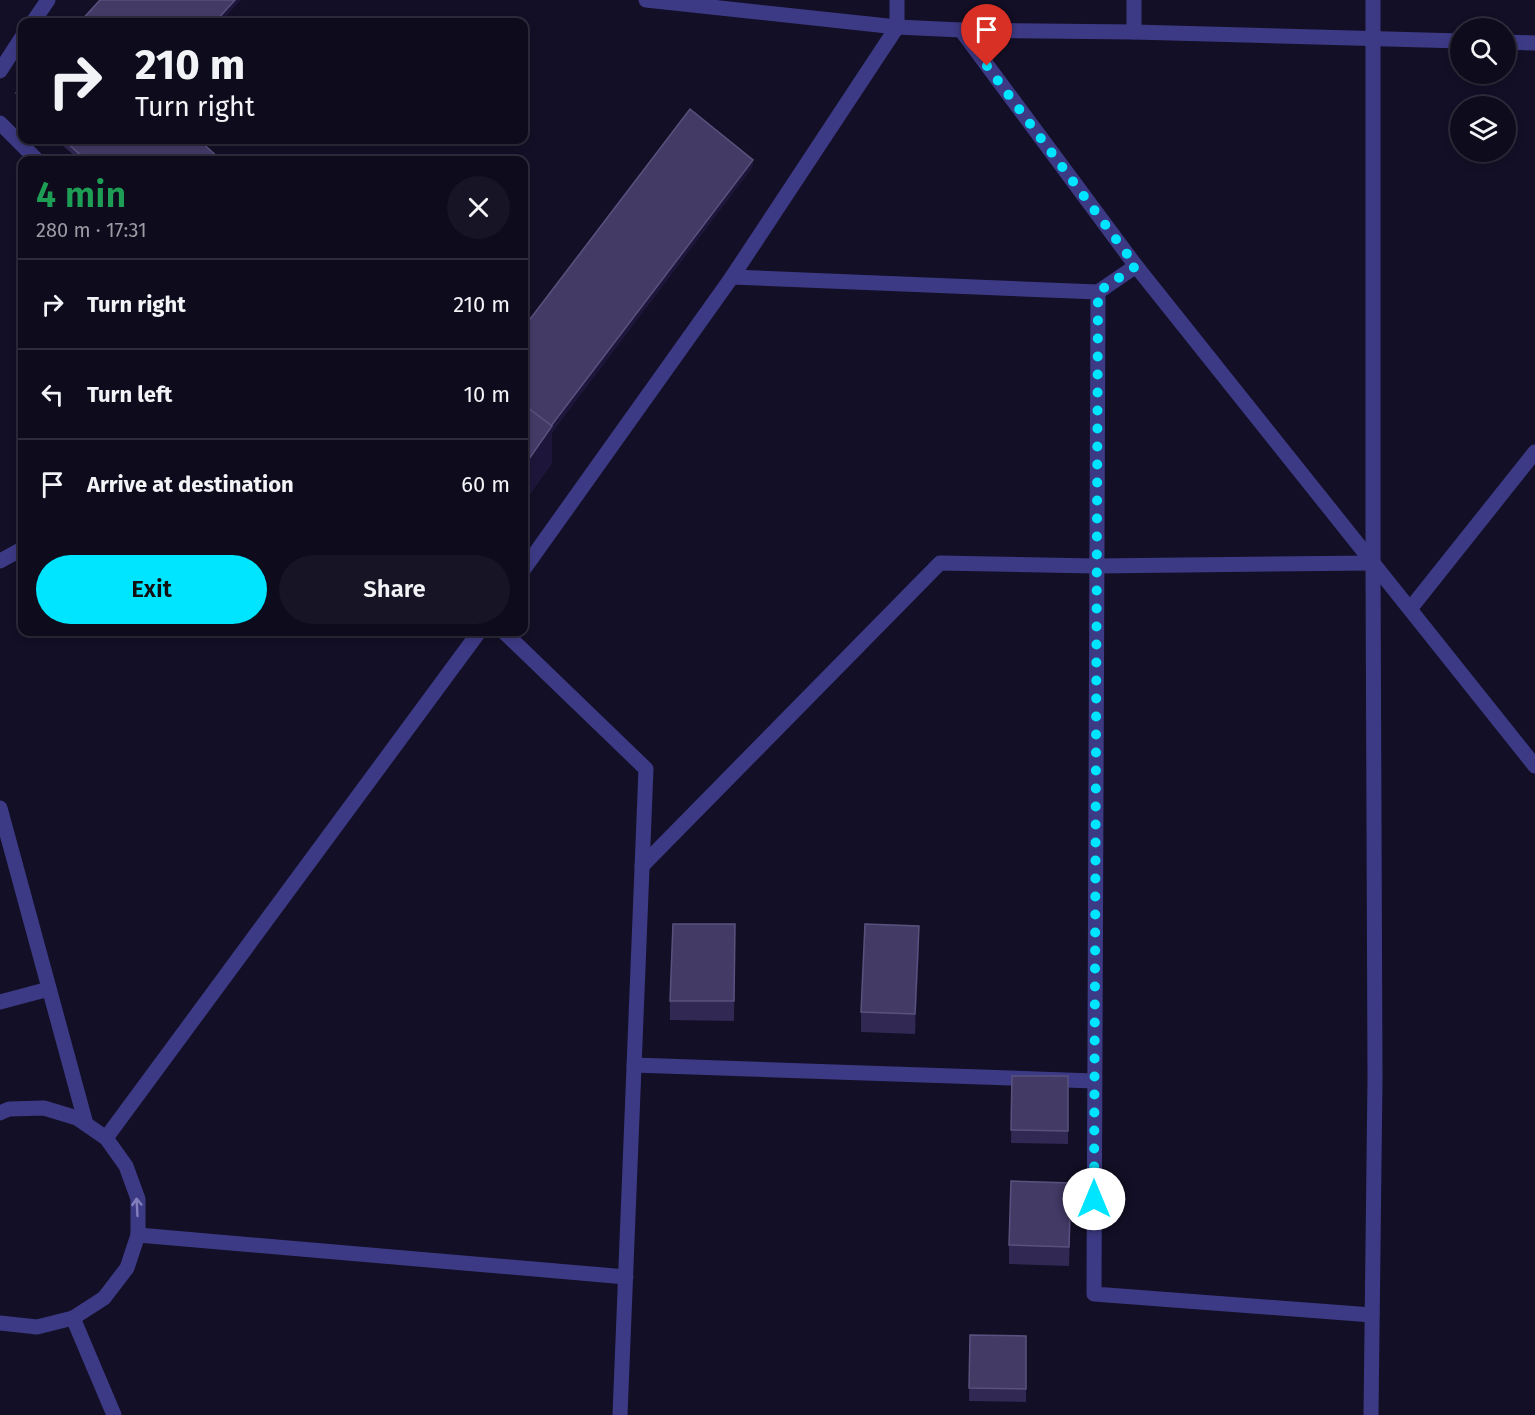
<!DOCTYPE html>
<meta charset="utf-8">
<style>
:root{--surface:#0e0b1c;--page:#171425;--text:#f1f3f6;--muted:#9b9ba3;--line:#2e2b3b;--accent:#00e5ff}
body{margin:0;font-family:"Fira Sans",sans-serif;background:var(--page);color:var(--text);height:100vh;display:flex;flex-direction:column;font-size:22px;white-space:nowrap}
*{box-sizing:border-box;margin:0}
p{font-size:20px;color:var(--muted)}
.icon{flex:none;width:33px;height:33px;fill:none;stroke:currentColor;stroke-width:2;stroke-linecap:round;stroke-linejoin:round}
.map{position:relative;flex:1;overflow:hidden}
.panel{position:absolute;left:18px;top:156px;width:510px;height:480px;display:flex;flex-direction:column;background:var(--surface);border-radius:12px;box-shadow:0 3px 9px #0003,0 0 0 2px var(--line)}
.panel>*{flex:none}
.guide{position:absolute;left:18px;top:18px;width:510px;height:126px;border-radius:12px;box-shadow:0 3px 9px #0003,0 0 0 2px var(--line);background:#0e0b1c;color:var(--text);overflow:hidden}
.controls{position:absolute;left:1450px;top:18px;display:grid;gap:12px}
.controls a{display:grid;place-items:center;width:66px;height:66px;border-radius:50%;background:var(--surface);box-shadow:0 3px 9px #0003,0 0 0 2px var(--line);font-size:30px}
.pin{position:absolute;display:grid;place-items:center;width:51px;height:51px;color:#fff;margin:-62px -26px;border-radius:50% 50% 50% 0;rotate:-45deg;box-shadow:0 0 6px #0007}
.pin .icon{rotate:45deg}
.me{position:absolute;width:66px;margin:-33px;rotate:0deg;stroke-linejoin:round;filter:drop-shadow(0 0 4px #0008)}
.turn{display:flex;align-items:center;gap:21px;height:126px;padding:0 18px;font-size:27px}
.turn .icon{width:78px;height:78px;stroke-width:2.5}
.turn b{display:block;font-size:42px;line-height:51px}
.round{display:grid;place-items:center;flex:none;width:63px;height:63px;border-radius:32px;background:var(--page)}
.headline{display:flex;align-items:center;justify-content:space-between;height:102px;padding:0 18px}
h1{font-size:36px;font-weight:600;line-height:45px;color:#1e9e55}
.button{display:flex;gap:12px;margin-top:auto;padding:12px 18px}
.button a{flex:1;height:69px;border-radius:36px;background:var(--accent);color:#111;font-size:24px;font-weight:600;line-height:69px;text-align:center}
.button a+a{background:var(--page);color:var(--text)}
ul{padding:0;list-style:none}
li{display:flex;align-items:center;gap:18px;height:90px;padding:0 18px;border-top:2px solid var(--line)}
li div{flex:1}
li b{display:block;font-size:22px}
li em{font-style:normal}
.map>svg:first-child{display:block}
.lines{fill:none;stroke-linecap:round;stroke-linejoin:round}
.minor{stroke:#3d3a85;stroke-width:15}
.tertiary{stroke:#3d3a85;stroke-width:15}
.wall{fill:#312854}
.shaded-wall{fill:#1d163a}
.building{fill:#433a66;stroke:#5a527e;stroke-width:1.5}
.oneway{stroke:#837fbc}
.route{stroke:#00e5ff;stroke-width:10;stroke-dasharray:0 18}
</style>
<div class="map">
<svg width="1535" height="1415" viewBox="0 0 1535 1415">
<rect width="100%" height="100%" fill="#130f26"/>
<g class="lines">
<g class="minor">
<polyline points="646,0 897,27 961,30 1134,32 1461,41"/>
<polyline points="33,22 48,0"/>
<polyline points="1134,32 1134,0"/>
<polyline points="1506,42 1535,43"/>
<polyline points="0,71 22,37"/>
<polyline points="0,123 37,160"/>
<polyline points="732,277 1098,292 1094,1294 1372,1315"/>
<polyline points="1098,292 1136,266"/>
<polyline points="0,561 22,549"/>
<polyline points="524,569 732,277 897,27 897,0"/>
<polyline points="1410,609 1535,452"/>
<polyline points="504,632 646,769 620,1415"/>
<polyline points="0,808 86,1124"/>
<polyline points="642,866 940,563 1096,566 1373,563"/>
<polyline points="0,1002 49,989"/>
<polyline points="634,1065 1094,1081"/>
<polyline points="0,1113 9,1109 44,1108 77,1118 106,1138 126,1166 138,1199 138,1235 127,1268 104,1298 73,1318 37,1327 0,1323"/>
<polyline points="106,1138 479,632"/>
<polyline points="138,1235 626,1277"/>
<polyline points="73,1318 114,1415"/>
<polyline points="1371,1415 1375,1079 1373,563 1373,0"/>
</g>
<polyline class="tertiary" points="961,30 1136,266 1535,766"/>
</g>
<g class="wall">
<polygon points="22,86 22,106 16,99 16,93"/>
<polygon points="57,140 199,140 221,160 79,160"/>
<polygon points="753,166 552,432 552,463 529,495 524,495 524,327"/>
<polygon points="735,924 734,1021 670,1020 670,1001"/>
<polygon points="919,946 915,1034 861,1032 861,1012"/>
<polygon points="1012,1076 1068,1076 1068,1144 1011,1143"/>
<polygon points="1071,1202 1069,1266 1009,1264 1009,1245"/>
<polygon points="970,1335 1026,1336 1026,1402 969,1401"/>
</g>
<g class="shaded-wall">
<polygon points="235,0 241,0 221,22 215,22"/>
<polygon points="753,160 753,166 552,432 552,463 529,495 529,459 542,439"/>
<polygon points="919,926 919,946 915,1034 915,1014"/>
<polygon points="1071,1183 1071,1202 1069,1266 1069,1247"/>
</g>
<g class="building">
<polygon points="100,0 235,0 215,22 80,22"/>
<polygon points="22,86 22,99 16,93"/>
<polygon points="690,109 753,160 551,426 524,405 524,327"/>
<polygon points="64,140 199,140 221,160 86,160"/>
<polygon points="524,405 552,426 529,459 524,459"/>
<polygon points="673,924 735,924 734,1001 670,1001"/>
<polygon points="865,924 919,926 915,1014 861,1012"/>
<polygon points="1012,1076 1068,1076 1068,1131 1011,1130"/>
<polygon points="1011,1181 1071,1183 1069,1247 1009,1245"/>
<polygon points="970,1335 1026,1336 1026,1389 969,1388"/>
</g>
<defs><path id="oneway-shaft" d="M-6 0H5M1.5-3L5.5 0L1.5 3" fill="none" stroke-width="1.6" stroke-linecap="round" stroke-linejoin="round" transform="scale(1.5)"/></defs>
<use class="oneway" href="#oneway-shaft" transform="translate(137 1207) rotate(-93)"/>
<g class="lines">
<polyline class="route" points="987,66 1136,266 1098,292 1094,1199"/>
</g>
</svg>
<div class="controls">
<a><svg class="icon" aria-label="search" viewBox="0 0 24 24"><circle cx="10" cy="10" r="6"/><path d="M15 15l6 6"/></svg></a>
<a><svg class="icon" aria-label="layers" viewBox="0 0 24 24"><path d="M12 4l9 5-9 5-9-5zM3 14l9 5 9-5"/></svg></a>
</div>
<div class="pin" style="left:987px;top:66px;background:#d93025"><svg class="icon" aria-label="arrive" viewBox="0 0 24 24"><path d="M6 21V4h12l-3 4 3 4H6"/></svg></div>
<svg class="me" style="left:1094px;top:1199px" viewBox="-20 -20 40 40"><circle r="19" fill="#fff"/><path d="M0-13L10 11 0 6-10 11z" fill="#00e5ff"/></svg>
<div class="guide">
<div class="turn"><svg class="icon" aria-label="right" viewBox="0 0 24 24"><path d="M7 20v-9h11M14 6l5 5-5 5"/></svg><div><b>210 m</b>Turn right</div></div>
</div>
<section class="panel">
<div class="headline"><div><h1>4 min</h1><p>280 m · 17:31</p></div><a class="round"><svg class="icon" aria-label="close" viewBox="0 0 24 24"><path d="M6 6l12 12M18 6L6 18"/></svg></a></div>
<ul>
<li><svg class="icon" aria-label="right" viewBox="0 0 24 24"><path d="M7 20v-9h11M14 6l5 5-5 5"/></svg><div><b>Turn right</b></div><em>210 m</em></li>
<li><svg class="icon" aria-label="left" viewBox="0 0 24 24"><path d="M17 20v-9H6M10 6l-5 5 5 5"/></svg><div><b>Turn left</b></div><em>10 m</em></li>
<li><svg class="icon" aria-label="arrive" viewBox="0 0 24 24"><path d="M6 21V4h12l-3 4 3 4H6"/></svg><div><b>Arrive at destination</b></div><em>60 m</em></li>
</ul>
<div class="button"><a>Exit</a><a>Share</a></div>
</section>
</div>
